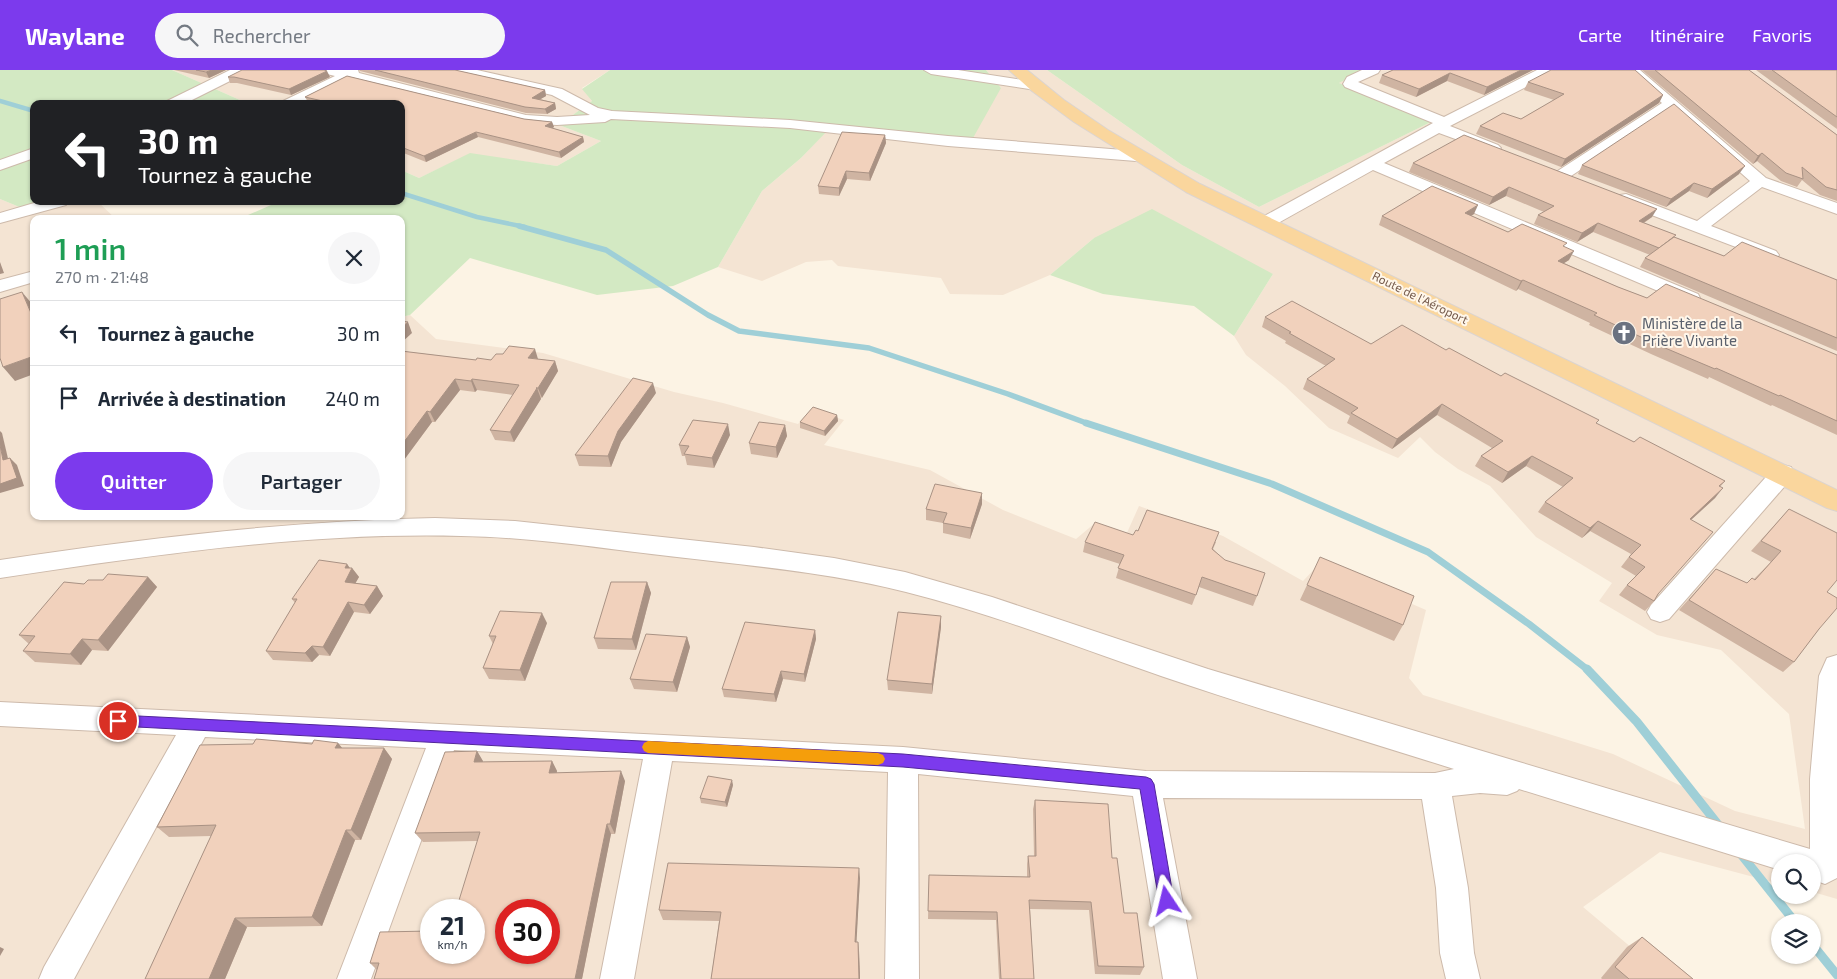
<!DOCTYPE html>
<html lang="fr">
<meta charset="utf-8">
<style>
:root{--surface:#fff;--page:#f6f6f7;--text:#1f2937;--muted:#747a83;--line:#e0e1e3;--accent:#7c3aed}
body{margin:0;font-family:"Exo 2",sans-serif;background:var(--page);color:var(--text);height:100vh;display:flex;flex-direction:column;font-size:19px;white-space:nowrap}
*{box-sizing:border-box;margin:0}
p{font-size:16px;color:var(--muted)}
.icon{flex:none;width:28px;height:28px;fill:none;stroke:currentColor;stroke-width:2;stroke-linecap:round;stroke-linejoin:round}
.map{position:relative;flex:1;overflow:hidden}
.side{position:absolute;left:30px;top:145px;width:375px;height:305px;display:flex;flex-direction:column;background:var(--surface);border-radius:10px;box-shadow:0 1px 4px #0004}
.side>*{flex:none}
.guide{position:absolute;left:30px;top:30px;width:375px;height:105px;border-radius:10px;box-shadow:0 1px 4px #0004;background:#202124;color:#fff;overflow:hidden}
.buttons{position:absolute;left:1771px;top:784px;display:grid;gap:10px}
.buttons a{display:grid;place-items:center;width:50px;height:50px;border-radius:50%;background:var(--surface);box-shadow:0 1px 4px #0004;font-size:25px}
.speed{position:absolute;left:420px;top:829px;display:flex;gap:10px;font-size:25px;font-weight:700;text-align:center}
.speed>*{display:grid;place-content:center;width:65px;height:65px;border-radius:50%;background:var(--surface);box-shadow:0 1px 4px #0004;line-height:1}
.speed small{font-size:12px;font-weight:400}
.speed .limit{border:8px solid #d22;background:#fff;color:#111}
.pin{position:absolute;display:grid;place-items:center;width:42px;height:42px;color:#fff;margin:-21px;border:2px solid #fff;border-radius:50%;box-shadow:0 1px 5px #0007}
.me{position:absolute;width:55px;margin:-28px;rotate:350deg;stroke-linejoin:round;filter:drop-shadow(0 0 4px #0008)}
.turn{display:flex;align-items:center;gap:18px;height:105px;padding:0 25px;font-size:22px}
.turn .icon{width:65px;height:65px;stroke-width:2.5}
.turn b{display:block;font-size:35px;line-height:42px}
.round{display:grid;place-items:center;flex:none;width:52px;height:52px;border-radius:26px;background:var(--page)}
.head{display:flex;align-items:center;justify-content:space-between;height:85px;padding:0 25px}
h1{font-size:30px;font-weight:600;line-height:38px;color:#1e9e55}
.action{display:flex;gap:10px;margin-top:auto;padding:10px 25px}
.action a{flex:1;height:58px;border-radius:30px;background:var(--accent);color:#fff;font-size:20px;font-weight:600;line-height:58px;text-align:center}
.action a+a{background:var(--page);color:var(--text)}
ul{padding:0;list-style:none}
li{display:flex;align-items:center;gap:15px;height:65px;padding:0 25px;border-top:1px solid var(--line)}
li div{flex:1}
li b{display:block;font-size:19px}
li em{font-style:normal}
header{display:flex;align-items:center;gap:30px;box-sizing:border-box;height:70px;padding:0 25px;background:var(--accent);color:#fff}
header strong{font-size:24px}
nav{display:flex;gap:28px;margin-inline-start:auto;font-size:18px}
.search{width:350px;height:45px;background:var(--page);display:flex;align-items:center;gap:12px;box-sizing:border-box;padding:0 18px;border-radius:28px;color:var(--muted);font-size:19px}
.map>svg:first-child{display:block}
.residential{fill:#f4e4d3;fill-rule:evenodd}
.green{fill:#d3e9c3}
.lines{fill:none;stroke-linecap:round;stroke-linejoin:round}
.stream-far3{stroke:#9fcfd7;stroke-width:4.5}
.stream-far2{stroke:#9fcfd7;stroke-width:5.5}
.stream-far1{stroke:#9fcfd7;stroke-width:7}
.stream{stroke:#9fcfd7;stroke-width:9}
.minor-casing{stroke:#cdbaab;stroke-width:2}
.major-casing{stroke:#dbd4d0;stroke-width:2}
.minor{fill:#fff;fill-rule:evenodd}
.major{fill:#fad69d;fill-rule:evenodd}
.wall{fill:#cfb4a2}
.shaded-wall{fill:#a99284}
.building{fill:#f1d1bc;stroke:#a99284;fill-rule:evenodd}
.route{fill:#7c3aed;stroke:#51269a}
.slow{fill:#f59e0b}
.labels{text-anchor:middle;stroke-width:4;stroke-linejoin:round;paint-order:stroke}
.far-street-label{font-size:12px;fill:#74594a;stroke:#fff7eb}
.worship-label{font-size:15px;fill:#5b616d;stroke:#fff7eb;text-anchor:start}
</style>
<header>
<strong>Waylane</strong>
<div class="search"><svg class="icon" aria-label="search" viewBox="0 0 24 24"><circle cx="10" cy="10" r="6"/><path d="M15 15l6 6"/></svg>Rechercher</div>
<nav><a>Carte</a><a>Itinéraire</a><a>Favoris</a></nav>
</header>
<div class="map">
<svg width="1837" height="909" viewBox="0 0 1837 909">
<rect width="100%" height="100%" fill="#fcf3e4"/>
<g class="residential">
<polygon points="172,0 610,0 582,18 592,31 559,55 601,71 557,96 470,84 419,108 401,100 401,34 249,34"/>
<path d="M986 0H1047L1182 95 1259 137 1433 51 1338 13 1365 0H1837V829L1813 822 1812 792H1780V814L1660 782 1583 837 1669 909H0V129L29 141 79 131H97L116 149H34V446H401V247L410 245 436 269 543 283 674 322 723 333 798 354 811 339 844 350 824 375 930 400 1003 440 1076 469 1095 453 1126 465 1139 436 1223 466 1303 511 1319 494 1426 540 1409 608 1423 625 1613 684 1735 741 1805 759 1789 644 1721 580 1657 565 1599 531 1612 513 1536 467 1490 416 1458 399 1435 382 1420 367 1398 388 1329 358 1285 316 1246 285 1234 266 1273 204 1094 168 1050 205 1003 225 950 224 941 208 838 196 832 190 806 192 762 211 718 197 762 121 801 88 832 55 1001 18ZM431 840H474V882H431ZM506 840H549V882H506Z"/>
</g>
<g class="green">
<polygon points="0,0 172,0 249,34 34,34 34,131 79,131 29,141 0,129"/>
<polygon points="610,0 986,0 1001,18 973,68 832,56 801,88 762,121 718,197 673,216 597,225 470,188 410,245 401,247 401,149 239,149 280,131 401,131 401,100 419,108 470,83 557,96 601,71 559,55 592,31 582,19"/>
<polygon points="1047,0 1365,0 1339,13 1433,51 1259,137 1182,95"/>
<polygon points="1152,139 1273,204 1234,266 1194,236 1103,224 1050,205 1094,168"/>
</g>
<g class="lines">
<g class="stream-far3">
<polyline points="0,31 34,41"/>
<polyline points="401,123 477,147 525,157"/>
</g>
<polyline class="stream-far2" points="519,156 606,180 708,245 739,261 869,278 1008,324 1089,354"/>
<polyline class="stream-far1" points="1086,353 1272,414 1428,482 1529,554 1588,600"/>
<g class="stream">
<polyline points="1587,599 1637,652 1720,757"/>
<polyline points="1740,783 1795,852"/>
<polyline points="1812,874 1837,905"/>
</g>
<g class="minor-casing">
<g id="minor">
<polygon points="230,0 248,0 246,3 184,34 165,34 167,31"/>
<polygon points="321,0 358,0 359,3 526,45 557,47 590,45 552,25 454,3 452,0 477,0 562,19 598,38 612,41 790,50 948,66 1136,81 1142,83 1144,86 1142,89 1136,91 948,76 790,58 611,49 605,52 557,55 526,53 349,9 300,34 281,34 283,31 335,6 323,3"/>
<polygon points="924,0 958,0 1036,12 1043,16 1036,20 931,4"/>
<polygon points="1362,0 1380,0 1378,3 1358,12 1444,47 1537,0 1555,0 1553,3 1450,56 1498,75 1501,78 1498,81 1488,81 1439,63 1384,93 1698,224 1700,228 1698,232 1691,234 1684,232 1373,100 1271,157 1259,157 1256,153 1259,149 1433,53 1345,17 1343,14 1347,7"/>
<polygon points="1625,0 1640,0 1766,108 1837,133 1837,144 1762,117 1711,156 1776,181 1779,185 1776,189 1770,190 1620,133 1618,129 1620,125 1626,124 1697,151 1750,111 1670,40 1568,108 1556,108 1554,105 1556,102 1662,33"/>
<polygon points="34,78 34,88 0,100 0,90"/>
<polygon points="41,131 68,131 66,135 0,153 0,143"/>
<polygon points="34,201 34,212 0,222 0,210"/>
<polygon points="1783,395 1791,397 1794,403 1791,409 1669,549 1660,552 1651,549 1647,542 1651,535 1775,397"/>
<path d="M435 448 515 451 754 477 834 488 905 502 992 527 1208 599 1810 779V709L1819 606 1827 588 1837 585V808L1825 814 1814 810 1812 792H1780V800L1519 719 1517 721 1507 725 1480 723 1452 726 1468 818 1474 883 1480 909H1446L1440 883 1436 818 1422 729 1163 728 1197 909H1163L1133 726 918 704 919 909H885L888 702 672 691 634 909H600L643 689 454 680 371 909H337L426 678 205 667 74 909H39L44 897 176 665 0 656V632L903 677 1146 701 1435 703 1454 699C1356 668 1258 639 1161 606 1077 577 993 544 906 522 831 503 754 496 677 487 605 479 533 467 461 466 307 462 152 485 0 508V490C145 468 289 451 435 448Z"/>
</g>
</g>
<g class="major-casing">
<polygon id="major" points="1009,0 1027,0 1064,30 1108,60 1200,114 1837,420 1837,441 1827,438 1186,122 1074,52 1032,21"/>
</g>
<use href="#minor" class="minor"/>
<use href="#major" class="major"/>
</g>
<g class="wall">
<polygon points="174,0 226,0 209,8"/>
<polygon points="359,0 455,0 545,20 546,26 540,29 555,33 556,39 547,44 526,43 360,1"/>
<polygon points="1393,0 1533,0 1484,25 1447,11 1416,27 1379,13 1382,5"/>
<polygon points="1642,0 1749,0 1837,65 1837,131 1820,125 1802,110 1797,117 1781,111 1757,91 1753,94"/>
<polygon points="1756,0 1837,0 1837,59"/>
<polygon points="347,6 524,49 552,52 554,57 552,58 583,67 584,72 561,88 478,67 426,92 401,82 401,34 314,34 308,32 305,27"/>
<polygon points="228,7 330,7 291,25 237,13 230,13"/>
<polygon points="1528,12 1663,25 1659,33 1561,97 1476,64 1480,56 1521,49 1554,30 1524,20"/>
<polygon points="885,65 886,73 870,111 847,109 839,126 819,124 818,116"/>
<polygon points="1413,93 1652,147 1644,153 1676,165 1674,167 1724,186 1837,210 1837,281 1640,197 1645,188 1650,185 1593,162 1577,172 1534,154 1538,145 1544,142 1506,126 1489,135 1409,102"/>
<polygon points="1582,95 1739,104 1707,128 1689,121 1666,137 1578,104"/>
<polygon points="1474,144 1471,146 1508,162 1565,177 1569,190 1564,193 1618,217 1647,228 1837,285 1837,365 1772,335 1771,336 1709,307 1708,309 1651,284 1589,255 1590,253 1518,219 1516,221 1379,155 1382,146"/>
<polygon points="1265,247 1371,274 1446,280 1634,372 1725,411 1720,417 1715,428 1691,450 1658,525 1654,531 1645,541 1619,525 1627,515 1636,506 1621,497 1631,484 1590,461 1582,468 1538,442 1545,432 1563,417 1526,396 1502,413 1475,396 1481,386 1492,378 1437,345 1392,379 1347,353 1350,346 1303,319 1307,309 1326,296 1285,273 1286,271 1262,257"/>
<polygon points="401,281 476,290 538,289 555,291 558,301 514,372 495,370 490,360 513,325 477,320 475,322 460,320 435,352 432,352 401,394"/>
<polygon points="656,323 621,372 611,397 579,396 575,385"/>
<polygon points="837,345 838,351 825,366 800,358 800,352"/>
<polygon points="785,355 787,366 777,388 751,384 749,373"/>
<polygon points="730,365 714,398 687,395 685,386 682,386 679,375"/>
<polygon points="982,423 982,434 970,469 943,463 943,453 926,450 926,439"/>
<polygon points="1789,439 1827,522 1819,559 1794,592 1783,602 1679,540 1716,499 1747,513 1754,509 1771,492 1751,481"/>
<polygon points="1133,465 1216,472 1213,479 1257,526 1253,536 1199,517 1192,535 1116,508 1120,494 1083,482 1085,472"/>
<polygon points="347,494 350,498 352,498 359,507 355,513 377,516 383,526 370,544 354,542 330,586 319,585 312,592 273,590 266,581 295,533 292,529"/>
<polygon points="148,507 157,517 108,581 92,580 81,595 35,592 23,581 29,574 19,565 84,514 103,510"/>
<polygon points="647,512 651,523 636,580 598,579 594,568"/>
<polygon points="1307,515 1403,555 1394,571 1300,530"/>
<polygon points="941,546 941,557 932,624 888,620 887,610"/>
<polygon points="547,553 525,611 489,609 483,598 493,574 489,566"/>
<polygon points="815,560 816,569 805,612 783,609 776,632 724,627 722,619"/>
<polygon points="687,567 690,577 677,622 634,619 630,609"/>
<polygon points="338,673 342,678 384,678 392,689 361,770 355,770 322,856 247,857 225,909 145,909 211,766 169,767 157,757 312,674"/>
<polygon points="477,681 483,692 552,691 557,701 557,703 625,711 615,764 611,764 582,909 374,909 377,900 370,893 474,882 477,771 423,772 415,763"/>
<polygon points="733,715 727,737 701,733 700,728"/>
<polygon points="1035,730 1112,788 1124,843 1144,897 1140,905 1095,904 1089,840 1030,839 1034,909 999,909 996,850 928,849 929,805 1027,807 1027,794 1028,786 1034,786 1033,739"/>
<polygon points="860,808 856,872 858,872 859,881 860,909 711,909 719,851 663,850 659,840"/>
<polygon points="1642,867 1693,909 1602,909 1601,908 1627,877"/>
</g>
<g class="shaded-wall">
<polygon points="212,0 226,0 209,8 206,2"/>
<polygon points="1521,0 1533,0 1484,25 1487,17"/>
<polygon points="327,1 330,7 291,25 289,19"/>
<polygon points="1450,3 1447,11 1416,27 1419,19"/>
<polygon points="545,20 546,26 534,33 532,28"/>
<polygon points="1663,25 1659,33 1561,97 1565,89"/>
<polygon points="555,33 556,39 547,44 545,39"/>
<polygon points="552,52 554,57 546,62 545,56"/>
<polygon points="476,62 478,67 426,92 424,86"/>
<polygon points="885,65 886,73 870,111 869,103"/>
<polygon points="583,67 584,72 561,88 559,82"/>
<polygon points="1762,83 1757,91 1753,94 1758,86"/>
<polygon points="1745,96 1739,104 1707,128 1712,119"/>
<polygon points="846,101 847,109 839,126 839,118"/>
<polygon points="1694,113 1689,121 1666,137 1671,129"/>
<polygon points="1509,117 1506,126 1489,135 1493,127"/>
<polygon points="1478,135 1474,144 1461,152 1465,143"/>
<polygon points="1657,139 1652,147 1634,159 1639,151"/>
<polygon points="1598,153 1593,162 1577,172 1582,163"/>
<polygon points="1574,181 1569,190 1553,200 1558,191"/>
<polygon points="0,192 4,203 0,204"/>
<polygon points="1523,210 1518,219 1516,221 1521,211"/>
<polygon points="22,222 33,235 34,238 34,250"/>
<polygon points="408,252 412,263 401,273 401,258"/>
<polygon points="535,279 538,289 528,288"/>
<polygon points="34,286 34,304 15,311 3,297"/>
<polygon points="555,291 558,301 542,328 538,318"/>
<polygon points="455,309 460,320 435,352 430,342"/>
<polygon points="472,309 477,320 475,322 471,311"/>
<polygon points="653,313 656,323 621,372 611,397 608,386 618,361"/>
<polygon points="537,318 541,329 514,372 510,362"/>
<polygon points="1442,334 1437,345 1392,379 1397,369"/>
<polygon points="427,341 432,352 401,394 401,376"/>
<polygon points="837,345 838,351 825,366 824,361"/>
<polygon points="728,354 730,365 714,398 712,388"/>
<polygon points="785,355 787,366 777,388 776,377"/>
<polygon points="0,361 2,363 10,397 3,390 0,375"/>
<polygon points="1532,386 1526,396 1502,413 1508,402"/>
<polygon points="10,388 17,395 24,416 0,423 0,414"/>
<polygon points="1723,418 1715,428 1681,459 1690,449"/>
<polygon points="982,423 982,434 970,469 971,458"/>
<polygon points="1598,451 1590,461 1582,468 1590,458"/>
<polygon points="347,494 351,500 352,498 359,507 351,521 345,512 345,498"/>
<polygon points="148,507 157,517 108,581 98,570"/>
<polygon points="647,512 651,523 636,580 632,569"/>
<polygon points="377,516 383,526 370,544 364,535"/>
<polygon points="348,532 354,542 330,586 323,577"/>
<polygon points="542,543 547,553 525,611 520,600"/>
<polygon points="941,546 941,557 932,624 932,614"/>
<polygon points="815,560 816,569 805,612 804,604"/>
<polygon points="687,567 690,577 677,622 673,612"/>
<polygon points="82,569 92,580 81,595 70,584"/>
<polygon points="312,576 319,585 312,592 305,583"/>
<polygon points="781,601 783,609 776,632 774,624"/>
<polygon points="338,673 347,684 335,678"/>
<polygon points="384,678 392,689 361,770 351,760"/>
<polygon points="477,681 483,691 480,701 474,692"/>
<polygon points="552,691 557,701 554,712 549,703"/>
<polygon points="621,701 625,711 615,764 610,754"/>
<polygon points="732,710 733,715 727,737 725,732"/>
<polygon points="607,754 611,764 582,909 575,909"/>
<polygon points="346,760 355,770 322,856 312,847"/>
<polygon points="859,798 860,808 856,881 855,872"/>
<polygon points="235,848 247,857 225,909 209,909"/>
<polygon points="858,872 859,881 860,909 859,909"/>
<polygon points="0,877 4,879 0,886"/>
</g>
<g class="building">
<polygon points="196,0 212,0 206,2"/>
<polygon points="242,0 324,0 327,1 289,19 234,7 228,7"/>
<polygon points="375,0 455,0 545,20 532,28 555,33 545,39 525,37"/>
<polygon points="1393,0 1521,0 1487,17 1450,3 1419,19 1382,5"/>
<polygon points="1551,0 1635,0 1663,25 1565,89 1480,56 1503,43 1521,49 1564,24 1528,12"/>
<polygon points="1655,0 1749,0 1837,65 1837,120 1826,117 1802,97 1803,109 1786,103 1762,83 1758,86"/>
<polygon points="1772,0 1837,0 1837,47"/>
<polygon points="347,6 524,49 552,52 545,56 583,67 559,82 476,62 424,86 401,77 401,34 336,34 305,27"/>
<polygon points="1674,34 1745,96 1712,119 1694,113 1671,129 1582,95"/>
<polygon points="842,62 885,65 869,103 846,101 839,118 818,116"/>
<polygon points="1464,65 1657,139 1639,151 1676,165 1659,178 1598,153 1582,163 1538,145 1554,136 1509,117 1493,127 1413,93"/>
<polygon points="1432,116 1478,135 1465,143 1508,162 1522,154 1567,173 1563,176 1574,181 1558,191 1618,217 1647,228 1666,214 1837,285 1837,351 1780,325 1779,326 1716,298 1715,299 1658,275 1594,245 1597,243 1523,210 1521,211 1382,146"/>
<polygon points="1674,167 1724,186 1742,172 1837,210 1837,268 1645,188"/>
<polygon points="22,222 34,250 34,286 3,297 0,288 0,229"/>
<polygon points="1292,231 1371,274 1402,255 1446,280 1449,278 1501,306 1505,303 1599,350 1596,353 1634,372 1640,367 1725,411 1719,416 1723,418 1690,449 1713,462 1658,524 1654,531 1627,515 1645,497 1629,487 1641,475 1598,451 1590,458 1545,432 1573,408 1532,386 1508,402 1481,386 1503,371 1442,334 1397,369 1351,343 1358,338 1307,309 1335,289 1289,263 1291,262 1265,247"/>
<polygon points="401,251 408,252 401,258"/>
<polygon points="509,276 535,279 528,288 555,291 538,318 536,318 537,318 510,362 490,360 519,315 472,309 471,311 455,309 430,342 427,341 401,376 401,281 476,290 477,288 491,290 496,284 503,284"/>
<polygon points="633,308 653,313 618,361 608,386 575,385"/>
<polygon points="813,337 837,345 824,361 800,352"/>
<polygon points="693,350 728,354 712,388 684,384 689,376 679,375"/>
<polygon points="759,352 785,355 776,377 749,373"/>
<polygon points="0,375 3,390 10,388 17,408 0,414"/>
<polygon points="935,414 982,423 971,458 943,453 947,443 926,439"/>
<polygon points="1789,439 1837,463 1837,510 1827,522 1837,528 1837,538 1819,559 1794,592 1689,530 1716,499 1747,513 1752,508 1755,510 1781,481 1761,471"/>
<polygon points="1147,440 1219,462 1212,479 1225,490 1265,503 1257,526 1202,507 1196,525 1118,498 1124,485 1085,472 1095,452 1133,465 1136,460 1138,461"/>
<polygon points="1320,487 1414,526 1403,555 1307,515"/>
<polygon points="319,490 347,494 345,498 352,498 345,512 377,516 364,535 348,532 323,577 312,576 305,583 266,581 297,529 292,529"/>
<polygon points="108,504 148,507 98,570 82,569 70,584 23,581 35,566 19,565 64,512 84,514 88,510 103,510"/>
<polygon points="611,512 647,512 632,569 594,568"/>
<polygon points="500,541 542,543 520,600 483,598 496,566 489,566"/>
<polygon points="898,542 941,546 932,614 887,610"/>
<polygon points="745,552 815,560 804,604 781,601 774,624 722,619"/>
<polygon points="646,564 687,567 673,612 630,609"/>
<polygon points="256,669 312,674 314,670 338,673 335,678 384,678 351,760 346,760 312,847 235,848 209,909 145,909 216,755 157,757 200,675 253,674"/>
<path d="M477 681 474 692 552 691 549 703 621 701 610 754H607L575 909H374L379 893H370L380 862 431 861V882H474V840H456L480 762 415 763 445 682ZM506 840H549V882H506Z"/>
<polygon points="708,706 732,710 725,732 700,728"/>
<polygon points="1035,730 1108,734 1112,788 1117,788 1124,843 1137,843 1144,897 1098,896 1091,832 1029,830 1034,909 1001,909 997,842 928,841 929,805 1030,807 1028,786 1036,786"/>
<polygon points="668,793 859,798 855,872 858,872 859,909 711,909 721,842 659,840"/>
<polygon points="1642,867 1693,909 1629,909 1615,897"/>
</g>
<polygon class="route" points="118,645 903,684 1146,707 1151,709 1154,714 1174,831 1172,836 1167,838 1161,836 1159,831 1140,719 903,697 118,656 113,655 111,651 113,647"/>
<polygon class="slow" points="648,671 878,683 883,685 885,689 883,693 878,695 648,683 644,681 642,677 644,673"/>
<defs>
<g id="church-disc" transform="scale(1.25)"><circle r="9.5" fill="#6b7280" stroke="#fff7eb"/><path d="M-1.2-6h2.4v3.5h3.3v2.4h-3.3V6h-2.4V-.1h-3.3v-2.4h3.3Z" fill="#fff"/></g>
</defs>
<g fill-rule="evenodd">
<use href="#church-disc" x="1624" y="263"/>
</g>
<g class="labels">
<g class="far-street-label">
<text transform="translate(1420 228) rotate(26)" y="4">Route de l'Aéroport</text>
</g>
<g class="worship-label">
<text x="1642" y="259">Ministère de la<tspan x="1642" dy="17">Prière Vivante</tspan></text>
</g>
</g>
</svg>
<div class="buttons">
<a><svg class="icon" aria-label="search" viewBox="0 0 24 24"><circle cx="10" cy="10" r="6"/><path d="M15 15l6 6"/></svg></a>
<a><svg class="icon" aria-label="layers" viewBox="0 0 24 24"><path d="M12 4l9 5-9 5-9-5zM3 14l9 5 9-5"/></svg></a>
</div>
<div class="speed"><div>21<small>km/h</small></div><div class="limit">30</div></div>
<div class="pin" style="left:118px;top:651px;background:#d93025"><svg class="icon" aria-label="arrive" viewBox="0 0 24 24"><path d="M6 21V4h12l-3 4 3 4H6"/></svg></div>
<svg class="me" style="left:1167px;top:831px" viewBox="-20 -20 40 40"><path d="M0-17L14 15 0 8-14 15z" fill="#7c3aed" stroke="#fff" stroke-width="4"/></svg>
<div class="guide">
<div class="turn"><svg class="icon" aria-label="left" viewBox="0 0 24 24"><path d="M17 20v-9H6M10 6l-5 5 5 5"/></svg><div><b>30 m</b>Tournez à gauche</div></div>
</div>
<section class="side">
<div class="head"><div><h1>1 min</h1><p>270 m · 21:48</p></div><a class="round"><svg class="icon" aria-label="close" viewBox="0 0 24 24"><path d="M6 6l12 12M18 6L6 18"/></svg></a></div>
<ul>
<li><svg class="icon" aria-label="left" viewBox="0 0 24 24"><path d="M17 20v-9H6M10 6l-5 5 5 5"/></svg><div><b>Tournez à gauche</b></div><em>30 m</em></li>
<li><svg class="icon" aria-label="arrive" viewBox="0 0 24 24"><path d="M6 21V4h12l-3 4 3 4H6"/></svg><div><b>Arrivée à destination</b></div><em>240 m</em></li>
</ul>
<div class="action"><a>Quitter</a><a>Partager</a></div>
</section>
</div>
